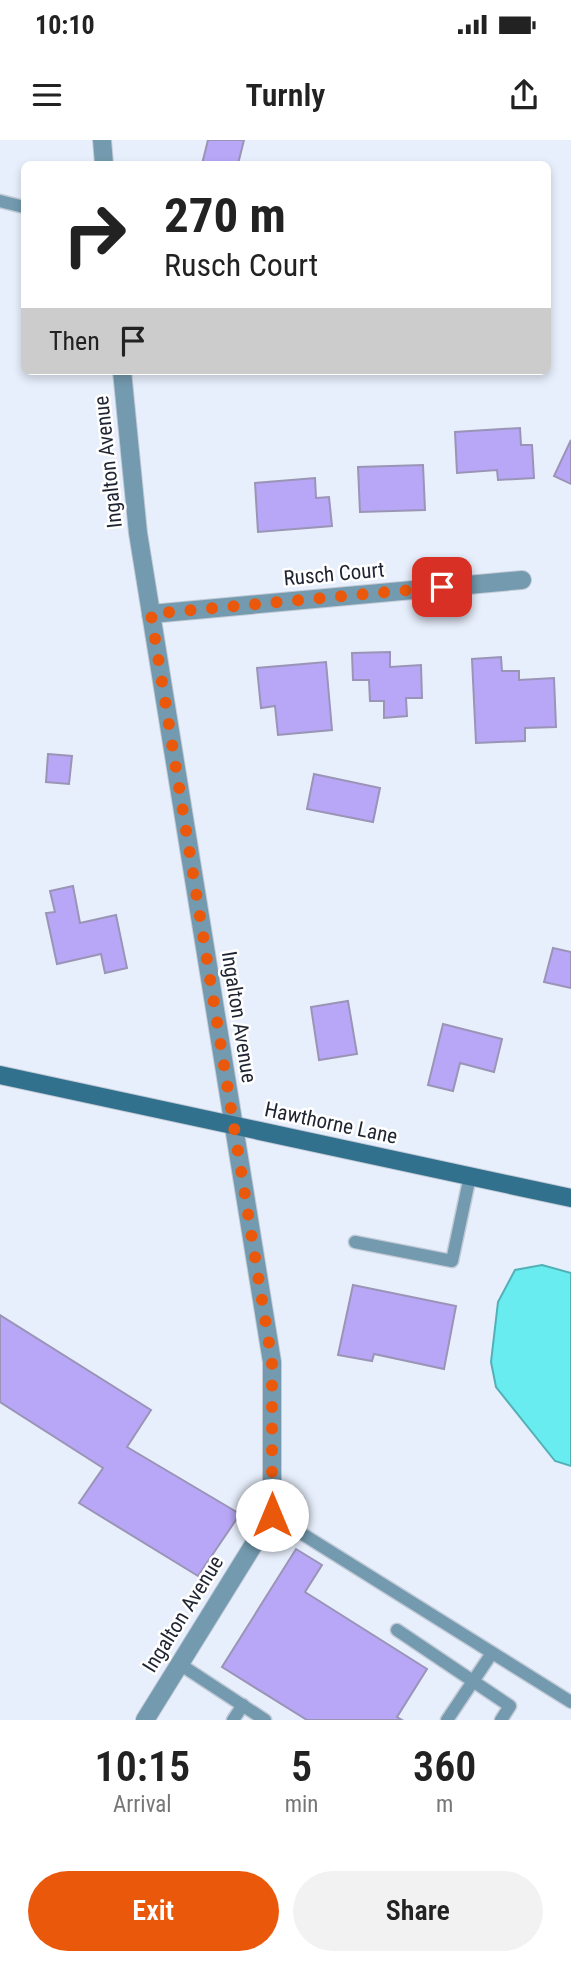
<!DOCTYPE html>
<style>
:root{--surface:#fff;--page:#f2f2f2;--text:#222;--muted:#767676;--accent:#ea580c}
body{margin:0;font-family:"Roboto Condensed",sans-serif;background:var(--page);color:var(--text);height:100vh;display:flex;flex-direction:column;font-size:26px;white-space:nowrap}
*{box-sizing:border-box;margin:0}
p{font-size:23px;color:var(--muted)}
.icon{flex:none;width:38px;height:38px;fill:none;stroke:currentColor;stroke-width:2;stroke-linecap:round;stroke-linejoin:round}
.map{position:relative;height:1580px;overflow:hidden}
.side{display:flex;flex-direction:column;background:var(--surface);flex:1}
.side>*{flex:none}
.guide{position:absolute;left:21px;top:21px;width:530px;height:214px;border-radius:10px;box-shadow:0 4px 10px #0003;background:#fff;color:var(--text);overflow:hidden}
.pin{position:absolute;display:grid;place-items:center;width:60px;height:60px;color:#fff;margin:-30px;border-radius:14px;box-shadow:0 4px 10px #0006}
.me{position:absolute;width:77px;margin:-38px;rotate:0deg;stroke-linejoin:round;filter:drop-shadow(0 0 5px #0008)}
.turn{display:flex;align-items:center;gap:24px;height:147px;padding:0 28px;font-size:32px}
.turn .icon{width:91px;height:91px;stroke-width:2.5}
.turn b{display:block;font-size:49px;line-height:60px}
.then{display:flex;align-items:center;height:66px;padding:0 28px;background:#0003;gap:14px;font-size:26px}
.eta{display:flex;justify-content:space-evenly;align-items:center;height:119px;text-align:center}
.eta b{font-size:42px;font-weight:600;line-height:49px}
.primary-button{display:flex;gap:14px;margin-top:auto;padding:14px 28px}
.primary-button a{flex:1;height:80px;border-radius:42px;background:var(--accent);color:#fff;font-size:28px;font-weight:600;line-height:80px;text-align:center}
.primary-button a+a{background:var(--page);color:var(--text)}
.status{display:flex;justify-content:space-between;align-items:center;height:49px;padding:0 35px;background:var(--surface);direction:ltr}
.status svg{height:19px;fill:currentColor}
header{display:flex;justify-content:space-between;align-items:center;height:91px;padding:0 28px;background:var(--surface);font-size:32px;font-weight:600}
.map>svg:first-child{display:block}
.water{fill:#69ecf0;stroke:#52b0b7;stroke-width:2}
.building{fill:#b8a7f7;stroke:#9a94b6;stroke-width:2}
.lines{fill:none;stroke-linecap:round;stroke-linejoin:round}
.lane-casing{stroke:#c3cad7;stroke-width:15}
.street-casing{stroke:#c3cad7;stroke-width:20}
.secondary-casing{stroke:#c3cad7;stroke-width:20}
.lane{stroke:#739aae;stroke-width:12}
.street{stroke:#739aae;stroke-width:18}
.secondary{stroke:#32718d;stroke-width:18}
.route{stroke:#ea580c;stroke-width:12;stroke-dasharray:0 21.6}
.labels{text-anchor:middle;stroke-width:5;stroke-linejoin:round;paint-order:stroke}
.street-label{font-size:21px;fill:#1e2431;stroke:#fff}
</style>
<div class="status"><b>10:10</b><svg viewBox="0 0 49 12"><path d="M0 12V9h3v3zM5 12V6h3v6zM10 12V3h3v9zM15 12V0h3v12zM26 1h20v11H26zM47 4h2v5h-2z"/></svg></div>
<header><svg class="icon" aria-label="menu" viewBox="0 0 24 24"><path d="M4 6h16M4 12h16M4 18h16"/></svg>Turnly<svg class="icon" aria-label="share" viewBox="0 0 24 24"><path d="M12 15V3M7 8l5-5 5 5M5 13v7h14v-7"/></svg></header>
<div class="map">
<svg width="571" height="1580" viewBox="0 0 571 1580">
<rect width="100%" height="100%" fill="#e7effc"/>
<polygon class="water" points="542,1125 571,1133 571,1326 555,1321 496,1247 491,1222 498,1162 515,1130"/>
<g class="building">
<polygon points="208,0 244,0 238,24 202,24"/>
<polygon points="520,288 521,305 532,305 534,338 498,340 497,330 457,333 455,292"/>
<polygon points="571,300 571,344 554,336"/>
<polygon points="423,325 425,370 360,372 358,327"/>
<polygon points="315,338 316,358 329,357 332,386 258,392 255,343"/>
<polygon points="390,512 390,527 421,525 422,558 406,558 407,576 384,578 384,561 370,561 369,540 353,540 352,513"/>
<polygon points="501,517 502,531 519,531 519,540 554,538 556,587 525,588 525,601 476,603 472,519"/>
<polygon points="326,522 332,590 278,595 275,566 261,568 257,528"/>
<polygon points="48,614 72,616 69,644 46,642"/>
<polygon points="314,634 380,648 373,682 307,669"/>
<polygon points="73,746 80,783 116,775 127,828 105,833 101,814 57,824 46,773 55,772 50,751"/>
<polygon points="553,808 571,812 571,848 544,842"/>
<polygon points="348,861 357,914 319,920 311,867"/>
<polygon points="443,884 502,899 494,932 460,923 453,951 428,945"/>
<polygon points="353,1145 456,1166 444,1229 374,1214 372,1221 338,1215"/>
<polygon points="0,1175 151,1270 127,1307 240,1374 198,1436 79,1363 103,1328 0,1262"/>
<polygon points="296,1409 322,1425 305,1452 427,1529 397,1577 402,1580 307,1580 222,1527"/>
</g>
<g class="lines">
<g class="lane-casing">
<g id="lane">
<polyline points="0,61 24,67"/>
<polyline points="355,1102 452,1121 470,1036"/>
<polyline points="272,1375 571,1562"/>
<polyline points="397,1490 510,1566 501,1580"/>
<polyline points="178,1523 265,1580"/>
<polyline points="233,1580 243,1565"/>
<polyline points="447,1580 492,1513"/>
</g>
</g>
<g class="street-casing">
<g id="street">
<polyline points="102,0 104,24"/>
<polyline points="122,231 138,393 272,1222 272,1375 145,1580"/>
<polyline points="151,474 522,440"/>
</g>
</g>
<g class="secondary-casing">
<polyline id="secondary" points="0,935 571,1058"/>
</g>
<use href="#lane" class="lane"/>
<use href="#street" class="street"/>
<use href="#secondary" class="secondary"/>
</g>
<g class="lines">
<polyline class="route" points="272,1375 272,1222 151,474 442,447"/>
</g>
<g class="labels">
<g class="street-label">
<text transform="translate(108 322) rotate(-96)" y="7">Ingalton Avenue</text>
<text transform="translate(334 434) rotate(-5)" y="7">Rusch Court</text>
<text transform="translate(239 877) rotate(81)" y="7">Ingalton Avenue</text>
<text transform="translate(331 983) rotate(12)" y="7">Hawthorne Lane</text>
<text transform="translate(183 1474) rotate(-58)" y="7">Ingalton Avenue</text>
</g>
</g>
</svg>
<div class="pin" style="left:442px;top:447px;background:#d93025"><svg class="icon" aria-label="arrive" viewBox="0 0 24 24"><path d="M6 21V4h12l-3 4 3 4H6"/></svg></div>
<svg class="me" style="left:272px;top:1375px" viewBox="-20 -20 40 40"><circle r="19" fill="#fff"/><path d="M0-13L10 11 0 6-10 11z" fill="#ea580c"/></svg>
<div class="guide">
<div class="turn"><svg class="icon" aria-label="right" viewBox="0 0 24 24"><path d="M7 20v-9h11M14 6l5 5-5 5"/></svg><div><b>270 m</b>Rusch Court</div></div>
<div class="then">Then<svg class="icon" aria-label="arrive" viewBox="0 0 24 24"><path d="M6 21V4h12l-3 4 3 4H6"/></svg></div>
</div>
</div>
<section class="side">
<div class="eta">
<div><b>10:15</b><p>Arrival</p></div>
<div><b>5</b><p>min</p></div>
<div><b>360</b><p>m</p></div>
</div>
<div class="primary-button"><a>Exit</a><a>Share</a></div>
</section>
